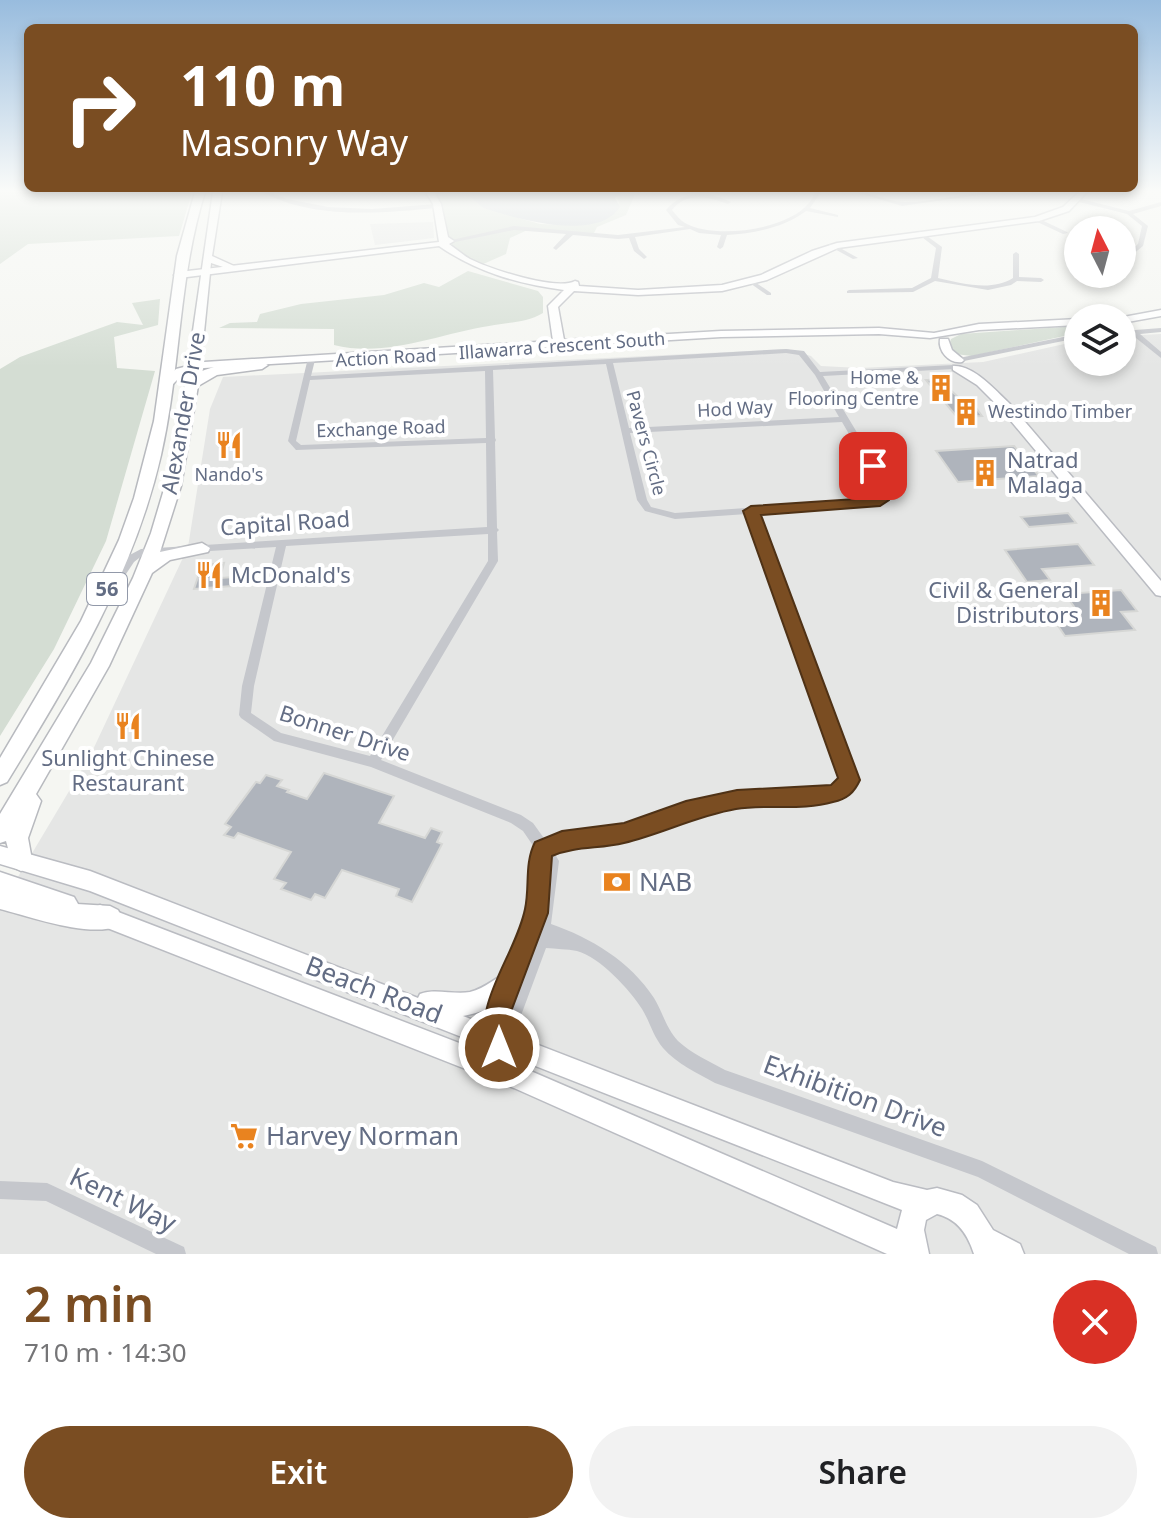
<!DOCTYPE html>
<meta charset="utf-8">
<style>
:root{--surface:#fff;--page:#f2f2f2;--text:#202124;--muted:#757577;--accent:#7a4d22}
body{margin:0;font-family:"Noto Sans",sans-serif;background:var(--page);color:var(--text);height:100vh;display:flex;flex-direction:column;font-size:30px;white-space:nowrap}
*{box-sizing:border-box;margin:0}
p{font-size:26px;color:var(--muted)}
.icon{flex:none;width:44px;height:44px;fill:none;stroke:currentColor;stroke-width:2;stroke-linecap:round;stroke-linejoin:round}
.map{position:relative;height:1254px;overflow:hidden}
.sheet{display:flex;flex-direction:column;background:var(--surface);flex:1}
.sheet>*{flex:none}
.hud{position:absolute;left:24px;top:24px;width:1114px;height:168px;border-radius:12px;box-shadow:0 4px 12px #0003;background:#7a4d22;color:#fff;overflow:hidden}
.needle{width:52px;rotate:354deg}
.controls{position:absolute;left:1064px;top:216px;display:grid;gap:16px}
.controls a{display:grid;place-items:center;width:72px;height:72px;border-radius:50%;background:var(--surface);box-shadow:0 4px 12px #0003;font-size:40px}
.pin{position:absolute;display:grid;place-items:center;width:68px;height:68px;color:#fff;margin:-34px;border-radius:16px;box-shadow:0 4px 12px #0006}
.me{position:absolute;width:88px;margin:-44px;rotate:0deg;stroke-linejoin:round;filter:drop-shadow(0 0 6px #0008)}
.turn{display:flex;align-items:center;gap:28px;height:168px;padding:0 24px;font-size:36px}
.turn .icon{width:104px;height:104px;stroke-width:2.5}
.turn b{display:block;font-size:56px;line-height:68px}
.round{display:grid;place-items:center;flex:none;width:84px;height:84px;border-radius:42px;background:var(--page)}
.summary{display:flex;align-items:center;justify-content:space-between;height:136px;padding:0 24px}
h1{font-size:48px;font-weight:600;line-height:60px;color:var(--accent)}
.button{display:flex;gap:16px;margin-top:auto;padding:16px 24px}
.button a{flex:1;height:92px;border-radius:48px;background:var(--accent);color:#fff;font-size:32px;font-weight:600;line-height:92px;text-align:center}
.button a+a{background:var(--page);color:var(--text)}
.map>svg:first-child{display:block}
.built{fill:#e5e6e5}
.green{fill:#d4ddd3}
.water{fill:#c1c8d0}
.building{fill:#afb4bc;stroke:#d6d7d5;stroke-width:2}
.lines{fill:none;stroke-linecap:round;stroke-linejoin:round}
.secondary-casing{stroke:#babcc2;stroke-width:3}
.primary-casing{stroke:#b8babf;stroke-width:3}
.street{fill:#c5c7cc;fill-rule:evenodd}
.secondary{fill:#fff;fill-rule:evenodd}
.primary{fill:#fff;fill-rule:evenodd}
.route{fill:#7a4d22;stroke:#4f3216;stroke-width:2}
.labels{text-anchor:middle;stroke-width:8;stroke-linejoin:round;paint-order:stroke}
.far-street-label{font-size:18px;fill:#636d84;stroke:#fff}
.far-poi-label{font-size:18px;fill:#636d84;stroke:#fff;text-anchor:end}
.shield{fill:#fff;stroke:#9299a9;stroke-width:2}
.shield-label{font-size:20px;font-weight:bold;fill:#636d84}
.street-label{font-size:22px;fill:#636d84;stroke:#fff}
.poi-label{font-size:22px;fill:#636d84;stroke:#fff;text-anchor:start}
.near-poi-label{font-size:26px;fill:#636d84;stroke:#fff;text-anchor:start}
.near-street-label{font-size:26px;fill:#636d84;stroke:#fff}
</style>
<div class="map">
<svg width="1161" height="1254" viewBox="0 0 1161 1254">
<rect width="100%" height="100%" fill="#f5f6f2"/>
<g class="built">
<polygon points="433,222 434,238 375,245 370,224"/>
<polygon points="1161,334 1161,1254 0,1254 0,907 90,756 188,547 210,409 223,377 787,349 811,356 821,366 860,368 983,362 1078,341 1078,362 1122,362 1122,336"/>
</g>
<g class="green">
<polygon points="0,192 192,192 179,236 28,244 0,264"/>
<polygon points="448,192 471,192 469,196 483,208 540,224 568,225 604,219 619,203 617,197 624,192 641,192 635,194 626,215 597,227 593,235 532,228 510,238 506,254 481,265 454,250 450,240 444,239 432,195"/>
<path d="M468 271 538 291 543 297V313C526 323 508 322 489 326 438 334 386 358 334 345V329L219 328 230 323 257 322 260 314 301 304 384 295 424 283 439 287Z"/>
<polygon points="160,299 158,325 114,337 117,368 155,371 106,541 54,649 0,736 0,369 20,357 117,322 143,325 132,303"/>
<polygon points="1078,326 1078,333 972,356 955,354 949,346 951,339 961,334"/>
</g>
<path class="water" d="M471 192H624L615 198 620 207C597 243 514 218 483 208L469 196Z"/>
<g class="building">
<polygon points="939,379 963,402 971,401 982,416 957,417 926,380"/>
<polygon points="1014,446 1039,476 958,482 936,451"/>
<polygon points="1068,513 1076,523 1029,527 1021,517"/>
<polygon points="1078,544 1094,565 1042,569 1050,580 1027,582 1005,550"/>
<polygon points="224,563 220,578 235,577 232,586 194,589 199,574 210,573 213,564"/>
<polygon points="1121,590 1137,611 1121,612 1135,630 1065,636 1052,617 1080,615 1065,594"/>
<polygon points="324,773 394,796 379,823 425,838 431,828 442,832 437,842 442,844 412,902 396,896 399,889 342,870 325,898 315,894 311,900 281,889 286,883 274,879 291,852 238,833 234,838 224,835 231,827 225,824 256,782 260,783 266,775 282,780 277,786 289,790 287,792 307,799"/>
</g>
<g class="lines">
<g class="secondary-casing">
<g id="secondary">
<path d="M426 192H434L441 204 448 237 454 241 449 244C456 249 463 255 470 259 490 269 556 291 575 281L578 282 579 286 638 290 722 285 761 275 812 251 837 243 1035 217 1063 207 1079 192H1087L1069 211 1039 221 838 248 767 280 722 291 638 295 574 291 558 307 564 340 721 331 879 328 934 333 979 324 1078 319V325L979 330 930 338 879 334 721 337 204 368 184 373 171 386H163V382L176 369 204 362 553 341 548 306 564 290C518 284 477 272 439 246L179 278 174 275 179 272 439 242 433 204Z"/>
<polygon points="1161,310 1161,316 1122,323 1122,318 1118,318"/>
<path d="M940 339H948L952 350 964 360 962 362C949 364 938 351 940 339Z"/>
<path d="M953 366C974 365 995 390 1009 403L1161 581V596L1156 595 1001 409 977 385 953 370Z"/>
<path d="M0 846 90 871 418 998 420 994C435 988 454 995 470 992 486 988 496 977 510 971L518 974 521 982C513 1002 484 1012 463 1016L893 1182 927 1190 937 1188 962 1195 977 1205 993 1230 1020 1244 1024 1254H974C968 1235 958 1219 937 1214L926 1220 924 1230 929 1254H887L514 1088 92 922 89 915 92 908 100 905 519 1066 897 1229 902 1210 90 891 0 864Z"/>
<polygon points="0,872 74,897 78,904 74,911 67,914 0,892"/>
</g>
</g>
<g class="primary-casing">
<g id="primary">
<path d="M195 192H205C178 278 181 367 161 455 134 574 70 679 7 782L0 785V758L81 621 119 540 134 498 154 421 177 256Z"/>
<path d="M213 192H222L212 256 234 266 229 269 211 263 200 372C216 365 253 355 268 365L262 369 217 375 198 386 181 486 160 552 202 543 210 548 208 552 170 560 152 573 109 666 36 794 41 801 28 838 32 860 29 867 21 871 13 867 6 841 0 843V814L91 663 133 578 151 533 165 486 181 414Z"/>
<path d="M0 887 77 904 110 906 118 910 122 918 118 926C89 938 31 917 0 909Z"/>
</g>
</g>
<g class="street">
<path d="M262 192H270L287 199 328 207 372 209 437 204 440 206 437 208C381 213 314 220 262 192Z"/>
<polygon points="438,192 451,192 428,197 425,195"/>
<path d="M815 192H821L810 208 838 215V217L806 211C783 228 755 233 727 235L723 247 720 249 717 247 721 235 699 233 690 229 635 237 639 249 647 257 644 259 634 251 629 238 618 239 573 235 556 250 553 248 566 234 514 230 450 243 447 241 514 226 618 235 685 227 678 225 666 210C683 189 709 191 731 202L728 204C708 197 687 191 672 210 676 215 680 220 685 223 715 240 787 230 809 203 812 200 813 196 815 192Z"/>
<path d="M855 192C872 192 888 202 905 202 937 202 968 191 1000 192L902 206Z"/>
<polygon points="1073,197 1129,211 1161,202 1161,206 1133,214 1148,226 1143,246 1122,263 1122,258 1138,244 1142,226 1127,214 1071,200"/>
<polygon points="1033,216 1067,232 1068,233 1063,234 1031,219 1030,218"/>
<path d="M920 231 942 247 938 278C961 283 991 292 1013 278V254L1016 252 1019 254V277L1041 278 1044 280 1041 282 1017 281 1011 285 988 290 935 281 913 292 847 293V291L849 290 912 288 931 278 936 248 918 234 917 233Z"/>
<polygon points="829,244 833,244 858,258 853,259 829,246"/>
<polygon points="749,278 771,293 771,295 767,295 747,281 746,280"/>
<polygon points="1161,328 1161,332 1140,334 1161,352 1161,358 1131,334 1122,335 1122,331"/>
<polygon points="1078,334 1078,338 959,362 955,360 959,358"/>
<path d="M786 349 804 351 820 372 954 365 958 367 954 369 823 376 891 489 886 499 874 505 757 513 855 780 846 794 831 800 737 806 686 817 624 839 563 847 553 851 559 861 551 924C591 938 630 961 654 998 663 1013 666 1028 678 1041 692 1054 709 1061 725 1070L982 1161 1156 1247 1158 1254H1129L978 1177 715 1083C697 1073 677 1064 663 1048 653 1036 650 1022 642 1009 630 990 600 957 577 951 567 949 556 949 546 948L516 1029 507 1037 510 1049 521 1071 519 1077 513 1079 507 1077 494 1050 463 1062 457 1060 455 1054 457 1048 482 1039 490 1031C494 988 518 953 529 912 535 891 530 870 536 850L523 831 511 823 371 767 274 741 241 718 239 715 242 686 276 547 143 555 134 562 110 598 106 599 101 595 126 557 141 549 487 527 486 443 296 450 288 441 308 358 315 360 311 376ZM786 353 799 355 815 375 839 417 629 428 613 363ZM606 364 637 500 645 511 675 519 747 514 842 779 836 786 831 788 737 794 686 805 624 827 562 835 546 841 533 823 521 815 381 760 498 561 497 532 499 530 497 528 495 442 496 440 495 438 493 370ZM485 371 486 438 301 445 296 441 310 380ZM842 422 881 489 879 495 872 499 675 513 651 507 647 500 630 433ZM488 534V561L370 756 281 733 251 713 254 686 286 546Z"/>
<polygon points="0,1181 47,1183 184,1247 186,1254 156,1254 46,1201 0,1199"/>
</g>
<use href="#secondary" class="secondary"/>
<use href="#primary" class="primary"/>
</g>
<linearGradient id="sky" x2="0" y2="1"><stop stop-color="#98bcde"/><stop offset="0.52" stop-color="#fafbf9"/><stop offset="1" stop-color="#fafbf9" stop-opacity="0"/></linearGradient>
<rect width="1161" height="367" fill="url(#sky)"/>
<path class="route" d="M868 462H878L894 489 889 500 880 506 761 515 860 780C854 793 847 799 833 802 803 811 767 804 736 809 696 816 662 834 624 843 600 849 575 846 552 856L548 913 509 1017 513 1048 509 1058 499 1061 490 1058C468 1006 515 958 525 909 530 886 524 864 535 842L562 831 624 823 686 801 737 790 831 785 838 778 743 511 751 506 871 498 879 489 866 466Z"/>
<defs>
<g id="building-bare" transform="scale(2.16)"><path d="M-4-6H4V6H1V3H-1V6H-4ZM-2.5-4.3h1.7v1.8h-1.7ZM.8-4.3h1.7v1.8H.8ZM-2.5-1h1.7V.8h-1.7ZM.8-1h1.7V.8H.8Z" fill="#e9831f" stroke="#fff" stroke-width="2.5" paint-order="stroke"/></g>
<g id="restaurant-bare" transform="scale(2.16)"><path d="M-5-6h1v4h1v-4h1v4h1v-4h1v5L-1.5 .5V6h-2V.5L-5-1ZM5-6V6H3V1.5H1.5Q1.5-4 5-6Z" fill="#e9831f" stroke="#fff" stroke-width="2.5" paint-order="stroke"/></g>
<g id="bank-bare" transform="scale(2.16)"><path d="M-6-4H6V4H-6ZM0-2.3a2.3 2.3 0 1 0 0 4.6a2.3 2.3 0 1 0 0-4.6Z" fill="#e9831f" stroke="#fff" stroke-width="2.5" paint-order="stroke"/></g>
<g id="supermarket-bare" transform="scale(2.16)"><path d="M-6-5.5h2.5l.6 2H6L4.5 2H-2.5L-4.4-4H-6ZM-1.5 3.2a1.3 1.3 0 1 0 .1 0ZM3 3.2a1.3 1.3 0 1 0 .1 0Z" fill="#e9831f" stroke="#fff" stroke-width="2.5" paint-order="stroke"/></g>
</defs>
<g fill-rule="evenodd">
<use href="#building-bare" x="941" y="388"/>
<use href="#building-bare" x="966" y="412"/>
<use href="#restaurant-bare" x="229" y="445"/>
<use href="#building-bare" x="985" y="473"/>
<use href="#restaurant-bare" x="209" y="575"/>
<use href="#building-bare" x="1101" y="603"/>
<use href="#restaurant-bare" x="128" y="726"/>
<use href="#bank-bare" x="617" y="882"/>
<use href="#supermarket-bare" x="244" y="1136"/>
</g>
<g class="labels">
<g class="far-street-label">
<text transform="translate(562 346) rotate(-4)" y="6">Illawarra Crescent South</text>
<text transform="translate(386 358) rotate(-3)" y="6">Action Road</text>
<text transform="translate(735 409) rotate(-3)" y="6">Hod Way</text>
<text transform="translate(381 429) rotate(-2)" y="6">Exchange Road</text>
<text transform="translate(646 443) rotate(75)" y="6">Pavers Circle</text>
</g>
<g class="far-poi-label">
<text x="919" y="384">Home &amp;<tspan x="919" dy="21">Flooring Centre</tspan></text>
<text x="988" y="418" text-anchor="start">Westindo Timber</text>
<text x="229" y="481" text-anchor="middle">Nando's</text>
</g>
<rect class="shield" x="87" y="573" width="40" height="32" rx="6"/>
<g class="shield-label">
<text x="107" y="596">56</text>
</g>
<g class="street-label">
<text transform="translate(183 413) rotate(-80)" y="8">Alexander Drive</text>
<text transform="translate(285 523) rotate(-4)" y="8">Capital Road</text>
<text transform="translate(345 733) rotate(18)" y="8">Bonner Drive</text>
</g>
<g class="poi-label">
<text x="1007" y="468">Natrad<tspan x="1007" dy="25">Malaga</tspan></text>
<text x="231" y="583">McDonald's</text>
<text x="1079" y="598" text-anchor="end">Civil &amp; General<tspan x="1079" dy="25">Distributors</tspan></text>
<text x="128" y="766" text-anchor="middle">Sunlight Chinese<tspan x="128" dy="25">Restaurant</tspan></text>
</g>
<g class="near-poi-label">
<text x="639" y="891">NAB</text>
<text x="266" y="1145">Harvey Norman</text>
</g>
<g class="near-street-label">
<text transform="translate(374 990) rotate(21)" y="9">Beach Road</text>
<text transform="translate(855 1096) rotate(20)" y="9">Exhibition Drive</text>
<text transform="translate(123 1200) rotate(26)" y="9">Kent Way</text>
</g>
</g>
</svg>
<div class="controls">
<a><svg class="needle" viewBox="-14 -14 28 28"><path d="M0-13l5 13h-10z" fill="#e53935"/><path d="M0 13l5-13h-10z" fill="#757577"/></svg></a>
<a><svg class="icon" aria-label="layers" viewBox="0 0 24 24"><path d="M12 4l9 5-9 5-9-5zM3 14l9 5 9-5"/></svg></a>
</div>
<div class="pin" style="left:873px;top:466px;background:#d93025"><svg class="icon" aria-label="arrive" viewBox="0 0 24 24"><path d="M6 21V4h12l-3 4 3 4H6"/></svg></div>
<svg class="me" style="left:499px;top:1048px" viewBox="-20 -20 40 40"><circle r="17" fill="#7a4d22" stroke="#fff" stroke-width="3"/><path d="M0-11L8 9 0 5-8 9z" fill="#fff"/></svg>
<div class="hud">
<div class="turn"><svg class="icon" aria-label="right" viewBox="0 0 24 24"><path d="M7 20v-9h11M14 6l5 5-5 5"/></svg><div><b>110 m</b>Masonry Way</div></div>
</div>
</div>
<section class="sheet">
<div class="summary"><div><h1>2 min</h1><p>710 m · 14:30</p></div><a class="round" style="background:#d93025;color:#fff"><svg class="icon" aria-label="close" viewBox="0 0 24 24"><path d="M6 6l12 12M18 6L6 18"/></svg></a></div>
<div class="button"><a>Exit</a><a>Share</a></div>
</section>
